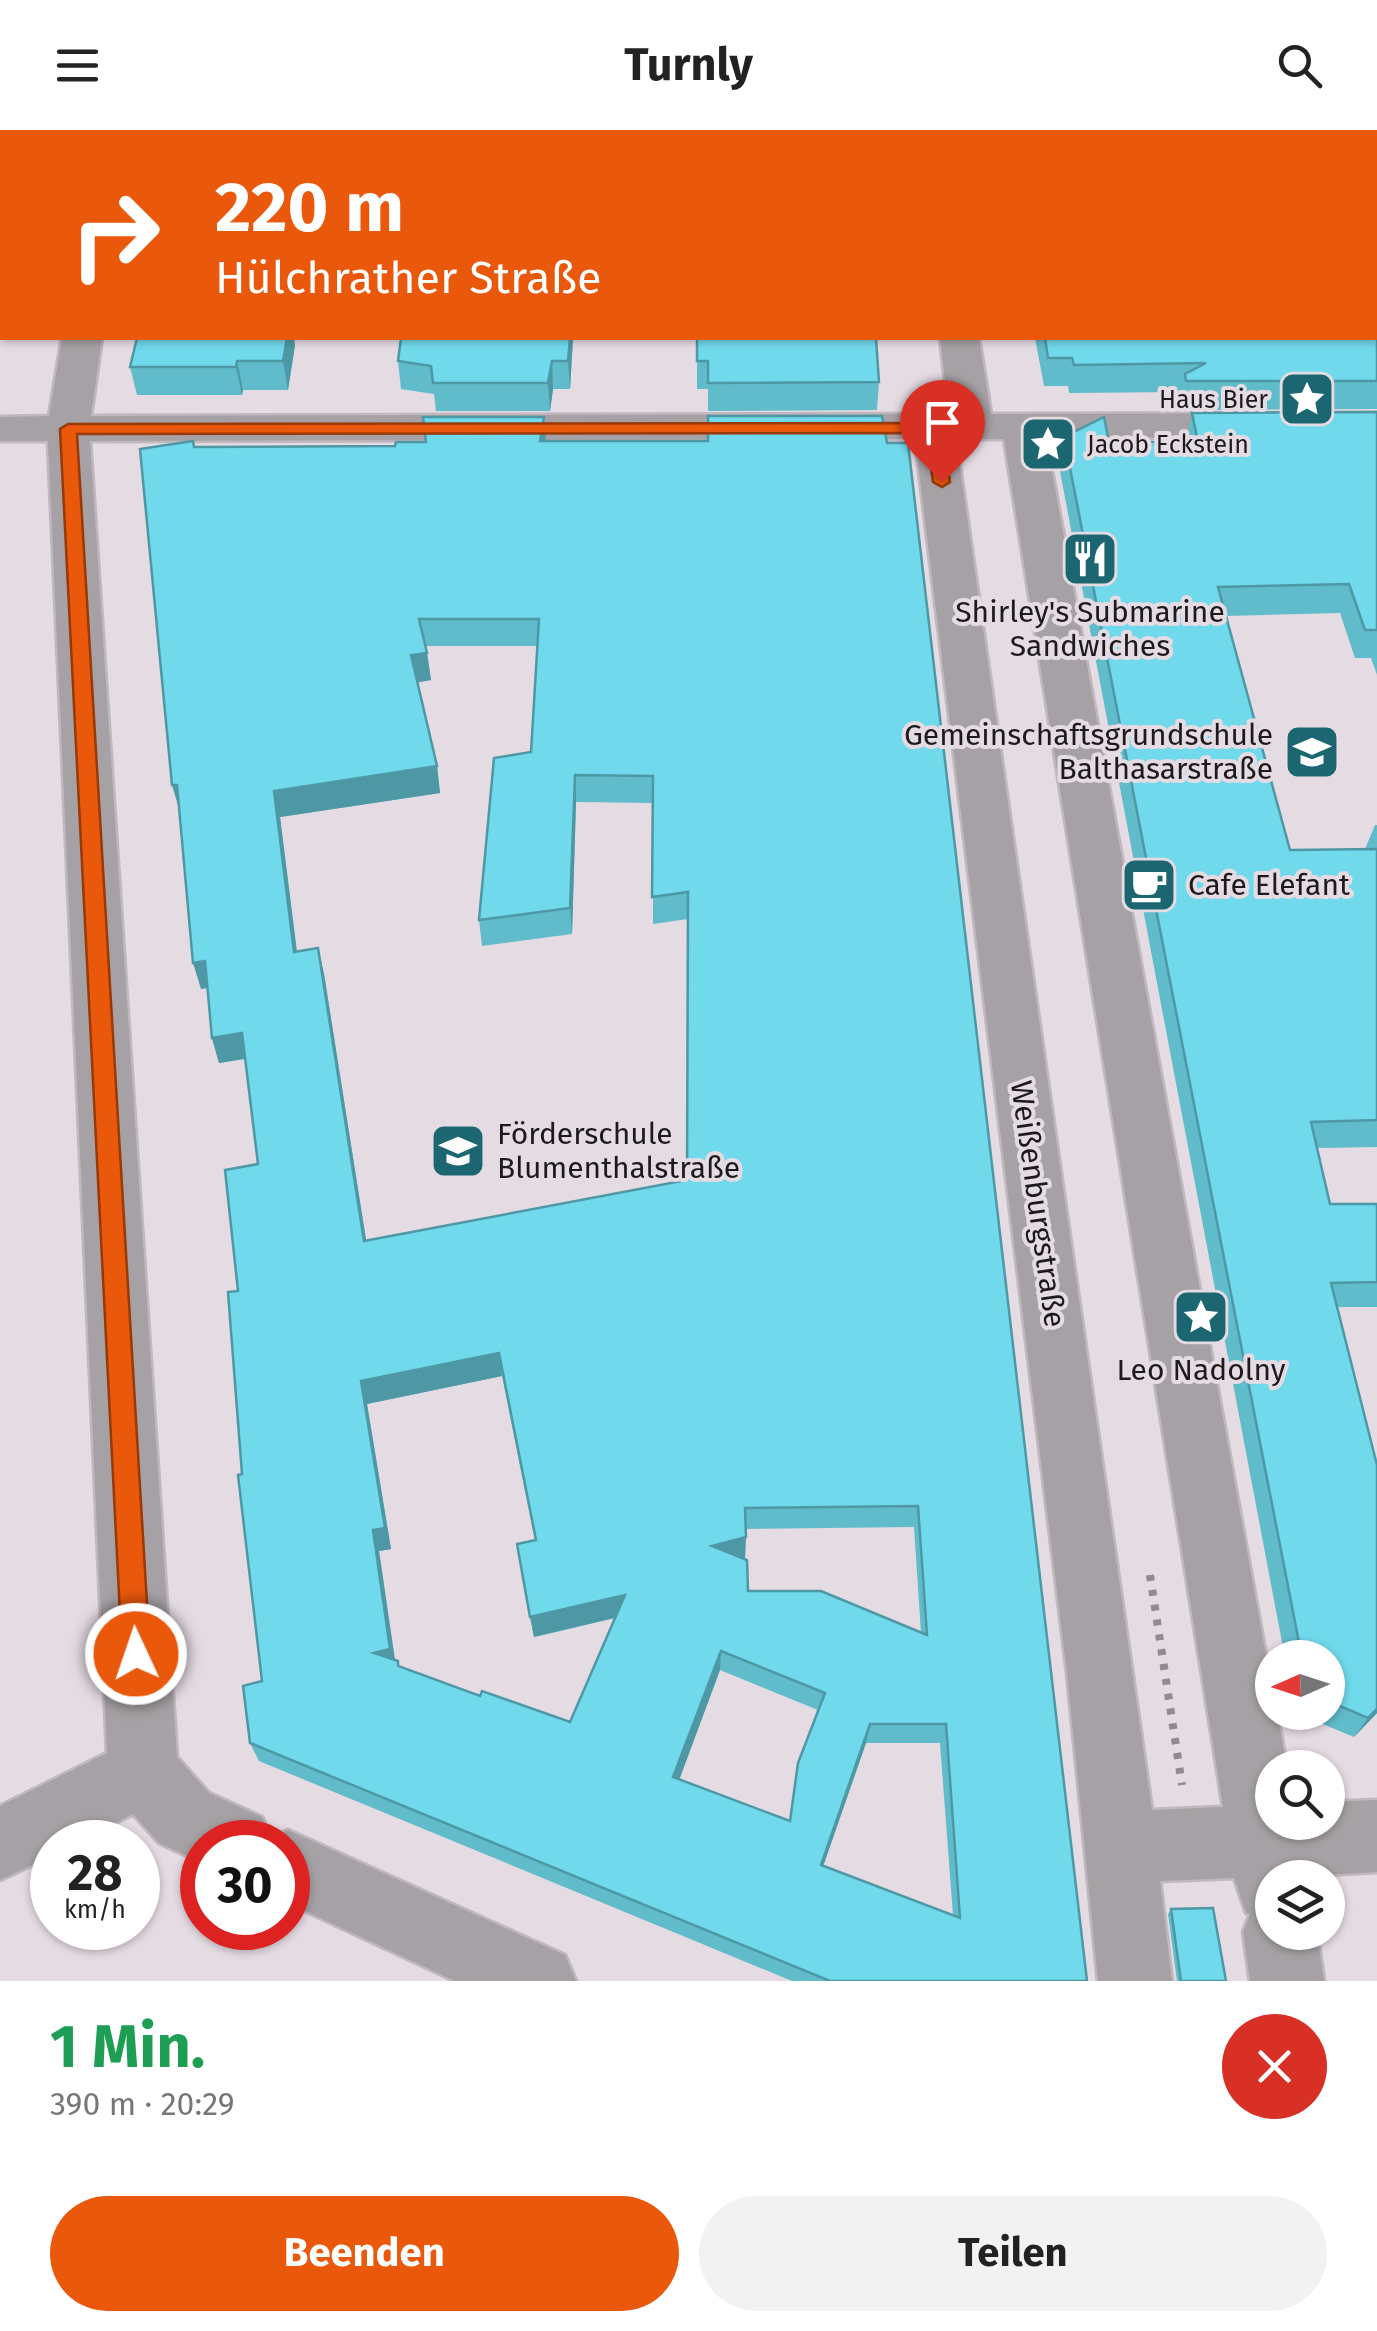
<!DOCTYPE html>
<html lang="de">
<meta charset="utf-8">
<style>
:root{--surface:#fff;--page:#f2f2f2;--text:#222;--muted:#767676;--accent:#ea580c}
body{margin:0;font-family:"Fira Sans",sans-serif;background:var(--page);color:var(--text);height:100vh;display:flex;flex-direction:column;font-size:38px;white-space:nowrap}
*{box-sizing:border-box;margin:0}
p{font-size:32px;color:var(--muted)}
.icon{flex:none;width:55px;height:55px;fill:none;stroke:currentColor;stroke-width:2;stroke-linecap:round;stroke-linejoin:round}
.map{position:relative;height:1851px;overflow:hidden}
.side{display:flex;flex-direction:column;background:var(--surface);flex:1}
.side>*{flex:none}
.hud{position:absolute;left:0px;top:0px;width:1378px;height:210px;box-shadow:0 2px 8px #0004;background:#ea580c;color:#fff;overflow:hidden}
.needle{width:65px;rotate:267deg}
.controls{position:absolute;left:1255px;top:1510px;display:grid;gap:20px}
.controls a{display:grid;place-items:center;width:90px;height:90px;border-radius:50%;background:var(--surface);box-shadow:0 2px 8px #0004;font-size:50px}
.speed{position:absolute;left:30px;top:1690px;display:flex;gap:20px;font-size:50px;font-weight:700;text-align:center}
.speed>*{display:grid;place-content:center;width:130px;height:130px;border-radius:50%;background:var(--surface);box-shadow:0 2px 8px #0004;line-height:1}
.speed small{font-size:25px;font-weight:400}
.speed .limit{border:15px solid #d22;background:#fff;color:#111}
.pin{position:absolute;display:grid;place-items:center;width:85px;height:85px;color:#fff;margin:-102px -42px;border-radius:50% 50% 50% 0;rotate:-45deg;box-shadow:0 0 10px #0007}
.pin .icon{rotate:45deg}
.me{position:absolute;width:110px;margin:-55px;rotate:357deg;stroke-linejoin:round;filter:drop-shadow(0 0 8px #0008)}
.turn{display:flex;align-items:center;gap:35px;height:210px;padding:0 50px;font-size:45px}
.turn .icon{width:130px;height:130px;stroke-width:2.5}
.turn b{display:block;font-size:70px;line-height:85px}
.round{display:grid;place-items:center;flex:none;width:105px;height:105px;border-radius:52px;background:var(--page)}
.head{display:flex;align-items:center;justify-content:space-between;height:170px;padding:0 50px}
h1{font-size:60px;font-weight:700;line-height:75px;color:#1e9e55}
.cta{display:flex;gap:20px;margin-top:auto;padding:20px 50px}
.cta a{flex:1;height:115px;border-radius:60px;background:var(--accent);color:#fff;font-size:40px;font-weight:700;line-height:115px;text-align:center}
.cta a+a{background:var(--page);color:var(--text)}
header{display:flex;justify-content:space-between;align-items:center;height:130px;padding:0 50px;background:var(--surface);font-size:45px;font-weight:700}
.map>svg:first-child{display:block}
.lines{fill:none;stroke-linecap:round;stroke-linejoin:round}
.minor-casing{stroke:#c1b8bf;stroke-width:5}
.major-casing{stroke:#c1b8bf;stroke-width:5}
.path-far1{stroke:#918a8f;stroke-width:5;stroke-dasharray:4 5;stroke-linecap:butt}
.path{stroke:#918a8f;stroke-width:8;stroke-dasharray:6 9;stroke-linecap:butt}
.minor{fill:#a5a1a4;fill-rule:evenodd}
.major{fill:#756e73;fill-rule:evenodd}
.wall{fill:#60bbcb;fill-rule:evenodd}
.shaded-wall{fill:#4e98a5}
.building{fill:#70d9ec;stroke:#4e98a5;stroke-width:2.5;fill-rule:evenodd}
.route{fill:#ea580c;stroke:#983908;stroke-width:2.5}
.labels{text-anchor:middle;stroke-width:8;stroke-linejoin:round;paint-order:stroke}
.far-poi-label{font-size:25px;fill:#1d1a1c;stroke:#e5dbe3;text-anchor:end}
.poi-label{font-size:30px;fill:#1d1a1c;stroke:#e5dbe3}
.street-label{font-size:30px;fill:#1d1a1c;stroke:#e5dbe3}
</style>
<header><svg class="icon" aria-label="menu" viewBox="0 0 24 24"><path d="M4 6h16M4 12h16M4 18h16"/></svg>Turnly<svg class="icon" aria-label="search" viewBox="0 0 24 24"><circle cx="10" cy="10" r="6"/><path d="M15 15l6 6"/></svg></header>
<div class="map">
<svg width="1377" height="1851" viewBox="0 0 1377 1851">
<rect width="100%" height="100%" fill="#e5dbe3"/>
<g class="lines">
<g class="minor-casing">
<g id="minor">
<polygon points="911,0 947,0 947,2 912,2"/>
<path d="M62 208H102L91 286 949 284 940 208H979L991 284 1377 283V307L1046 308 1272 1559V1582H1277L1287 1638H1272V1692H1328V1672L1377 1670V1742L1272 1748V1802H1317L1324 1851H1250L1243 1802 1250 1784 1246 1783 1234 1748 1160 1751 1172 1851H1098L1067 1543 915 309 90 311 177 1627 209 1663 262 1687 271 1707 288 1700 565 1825 576 1851H455L288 1773V1712H202V1733L159 1713 133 1684 78 1712H52V1726L0 1750V1676L107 1623 48 311H0V287L49 286ZM956 309H1004L1223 1677 1152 1680Z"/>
</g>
</g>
<g class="major-casing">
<g id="major">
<polygon points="1192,0 1231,0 1233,2 1194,2"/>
<polygon points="1275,0 1315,0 1317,2 1277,2"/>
<polygon points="1375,26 1377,27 1377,49 1375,48"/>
<rect x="1375" y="66" width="2" height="23"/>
</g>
</g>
<polyline class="path-far1" points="676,0 681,2"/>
<polyline class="path" points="1150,1445 1182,1655"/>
<use href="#minor" class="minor"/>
<use href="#major" class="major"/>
</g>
<g class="wall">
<polygon points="1377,88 1377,279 1180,280 1178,273 1181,262 1069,263 1068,256 1044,256 1035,208 1375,208"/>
<polygon points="573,208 570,259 553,259 550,281 436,281 434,264 401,259 398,231"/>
<polygon points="697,208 879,252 877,280 708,281 708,259 697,259"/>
<polygon points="295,215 288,260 243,260 242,265 137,265 130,237"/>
<polygon points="1377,282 1377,545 1371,528 1355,528 1340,483 1226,486 1290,720 1365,719 1375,695 1377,695 1377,1017 1317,1018 1330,1074 1377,1074 1377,1177 1338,1177 1377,1335 1377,1583 1354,1607 1296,1583 1328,1582 1328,1528 1285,1528 1059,336 1064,307 1109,312 1186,312 1192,283"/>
<path d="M544 287 545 311 1087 1851H792L259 1631 250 1613 262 1551 242 1344 238 1161 258 1034 245 929 219 933 212 908 207 858 201 859 195 317 395 316 426 312ZM426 516H538L531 622 479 790 482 816 572 804 576 672 653 673V794L688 789 687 1050 366 1110 324 844 318 818 297 821 280 687 440 663 437 636 417 552 431 550ZM502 1246 535 1410 517 1414 534 1507 615 1488 570 1592 480 1566 399 1537 398 1531 395 1530 379 1421 391 1419 367 1274ZM914 1397 921 1503 748 1461 744 1429 745 1428 746 1399ZM720 1540 818 1580 790 1691 679 1649ZM866 1613H940L953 1785 823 1736Z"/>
<polygon points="1171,1779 1226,1851 1177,1851 1168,1784"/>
</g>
<g class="shaded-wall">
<polygon points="27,0 43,0 42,2 26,2"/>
<polygon points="2,75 2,126 1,129 0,124 0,83"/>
<polygon points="287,208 294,208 295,215 288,260 283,231"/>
<polygon points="570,208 573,208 570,259 568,231"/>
<polygon points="237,231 243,260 242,265 236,237"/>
<polygon points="552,231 553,259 550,281 548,253"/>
<polygon points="544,287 546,314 540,311"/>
<polygon points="427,523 431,550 415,553 411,525"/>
<polygon points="437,636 440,663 280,687 300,848 294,822 274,661"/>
<polygon points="575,645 576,672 572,804 570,778"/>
<polygon points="172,655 177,655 180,682"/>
<polygon points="318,818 324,844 370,1135 364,1111"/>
<polygon points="205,831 212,857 201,859 193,833"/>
<polygon points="242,903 249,928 219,933 212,908"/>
<polygon points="499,1223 502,1246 367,1274 391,1419 379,1421 396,1538 374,1523 373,1400 361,1251"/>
<polygon points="746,1407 745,1428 712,1436 712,1416"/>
<polygon points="625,1465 627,1485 534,1507 530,1487"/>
<polygon points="721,1521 720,1540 674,1664 673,1647"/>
<polygon points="1377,1579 1377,1583 1354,1607 1368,1588"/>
<polygon points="870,1594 866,1613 818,1751 821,1735"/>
</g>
<g class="building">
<polygon points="0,0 27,0 26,2 2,2 2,75 0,83"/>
<polygon points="190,0 669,0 674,2 189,2"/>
<polygon points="1005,0 1190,0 1196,2 1006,2"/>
<polygon points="1375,87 1377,88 1377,251 1186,251 1185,244 1206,233 1074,235 1072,228 1048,228 1045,208 1375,208"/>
<polygon points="137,208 287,208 283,231 237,231 236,237 130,237"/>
<polygon points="401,208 570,208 568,231 552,231 548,253 433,253 431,236 398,231"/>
<polygon points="697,208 876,208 879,252 708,253 708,231 697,231"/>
<polygon points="1377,282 1377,500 1365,500 1349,454 1218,457 1290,720 1377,719 1377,990 1311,992 1330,1074 1377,1074 1377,1152 1331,1153 1377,1335 1377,1579 1368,1588 1328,1571 1328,1528 1302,1528 1064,307 1104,287 1109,312 1198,312 1192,283"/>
<path d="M708 286H882L887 313H908L1087 1851H830L250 1613 243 1556 262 1551 238 1345 242 1344 228 1162 238 1161 225 1040 258 1034 242 903 212 908 205 831 193 833 177 655H172L140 319 193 311 194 317 395 316 396 312H426L423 287H544L540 311H708ZM419 489H539L531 622 494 628 479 790 570 778 575 645 653 646 652 767 688 762 687 1050 364 1111 318 818 294 822 274 661 437 636 411 525 427 523ZM499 1223 536 1410 517 1414 530 1487 625 1465 570 1592 482 1561 480 1566 398 1536V1531L374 1523 390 1519 373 1400 385 1398 361 1251ZM918 1376 927 1505 821 1461H748L747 1430 712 1416 746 1407 745 1378ZM721 1521 825 1563 798 1633 790 1691 673 1647ZM870 1594H946L960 1788 821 1735Z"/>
<polygon points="1213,1778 1226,1851 1181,1851 1171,1779"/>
</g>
<polygon class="route" points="934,293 943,298 950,352 942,357 933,352 926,303 77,304 150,1524 146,1533 136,1537 126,1533 122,1524 60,299 68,294"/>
<defs>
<g id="sight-square" transform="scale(2.875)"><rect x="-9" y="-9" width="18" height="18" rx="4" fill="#1c6672" stroke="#e5dbe3"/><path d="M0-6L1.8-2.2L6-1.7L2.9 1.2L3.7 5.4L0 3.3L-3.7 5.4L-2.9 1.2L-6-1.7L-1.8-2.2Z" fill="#fff"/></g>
<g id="restaurant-square" transform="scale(2.875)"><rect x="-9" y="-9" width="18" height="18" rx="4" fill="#1c6672" stroke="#e5dbe3"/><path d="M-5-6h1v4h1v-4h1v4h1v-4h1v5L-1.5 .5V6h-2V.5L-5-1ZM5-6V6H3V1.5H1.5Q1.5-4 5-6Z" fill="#fff"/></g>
<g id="school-square" transform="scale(2.875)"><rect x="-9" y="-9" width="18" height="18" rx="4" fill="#1c6672" stroke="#e5dbe3"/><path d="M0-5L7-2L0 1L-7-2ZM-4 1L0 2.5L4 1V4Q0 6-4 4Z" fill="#fff"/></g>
<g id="cafe-square" transform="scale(2.875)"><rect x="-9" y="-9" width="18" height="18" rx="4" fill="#1c6672" stroke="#e5dbe3"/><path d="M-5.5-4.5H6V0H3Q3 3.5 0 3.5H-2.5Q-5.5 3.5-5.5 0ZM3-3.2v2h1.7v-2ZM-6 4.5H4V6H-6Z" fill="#fff"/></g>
</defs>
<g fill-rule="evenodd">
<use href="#sight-square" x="1307" y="269"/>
<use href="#sight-square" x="1048" y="314"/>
<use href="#restaurant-square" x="1090" y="429"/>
<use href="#school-square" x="1312" y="622"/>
<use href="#cafe-square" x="1149" y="755"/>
<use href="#school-square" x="458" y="1021"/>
<use href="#sight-square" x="1201" y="1187"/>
</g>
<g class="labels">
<g class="far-poi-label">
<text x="1268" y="278">Haus Bier</text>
<text x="1087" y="323" text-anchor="start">Jacob Eckstein</text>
</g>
<g class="poi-label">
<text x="1090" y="492">Shirley's Submarine<tspan x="1090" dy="34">Sandwiches</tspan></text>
<text x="1273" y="615" text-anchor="end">Gemeinschaftsgrundschule<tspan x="1273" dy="34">Balthasarstraße</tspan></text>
<text x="1188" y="765" text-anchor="start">Cafe Elefant</text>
<text x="497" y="1014" text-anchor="start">Förderschule<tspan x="497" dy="34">Blumenthalstraße</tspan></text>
<text x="1201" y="1250">Leo Nadolny</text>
</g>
<g class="street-label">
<text transform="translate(1038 1074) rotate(82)" y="10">Weißenburgstraße</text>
</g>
</g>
</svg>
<div class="controls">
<a><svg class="needle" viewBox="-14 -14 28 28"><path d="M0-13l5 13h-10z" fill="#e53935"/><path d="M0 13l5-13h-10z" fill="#767676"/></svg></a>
<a><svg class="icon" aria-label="search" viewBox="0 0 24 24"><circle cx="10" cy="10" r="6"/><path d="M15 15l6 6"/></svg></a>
<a><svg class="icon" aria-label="layers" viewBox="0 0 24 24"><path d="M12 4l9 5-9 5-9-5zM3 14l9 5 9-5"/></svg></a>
</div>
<div class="speed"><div>28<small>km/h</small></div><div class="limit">30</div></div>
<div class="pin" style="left:942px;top:352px;background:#d93025"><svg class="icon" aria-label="arrive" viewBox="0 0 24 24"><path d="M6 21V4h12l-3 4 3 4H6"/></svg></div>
<svg class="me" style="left:136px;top:1524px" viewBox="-20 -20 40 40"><circle r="17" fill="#ea580c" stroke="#fff" stroke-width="3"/><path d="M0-11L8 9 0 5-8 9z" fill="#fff"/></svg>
<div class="hud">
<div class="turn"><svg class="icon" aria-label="right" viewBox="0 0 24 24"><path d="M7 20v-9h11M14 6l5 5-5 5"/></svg><div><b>220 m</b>Hülchrather Straße</div></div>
</div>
</div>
<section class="side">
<div class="head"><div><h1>1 Min.</h1><p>390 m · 20:29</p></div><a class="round" style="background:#d93025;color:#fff"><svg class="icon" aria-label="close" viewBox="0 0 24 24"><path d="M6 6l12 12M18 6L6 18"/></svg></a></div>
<div class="cta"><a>Beenden</a><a>Teilen</a></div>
</section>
